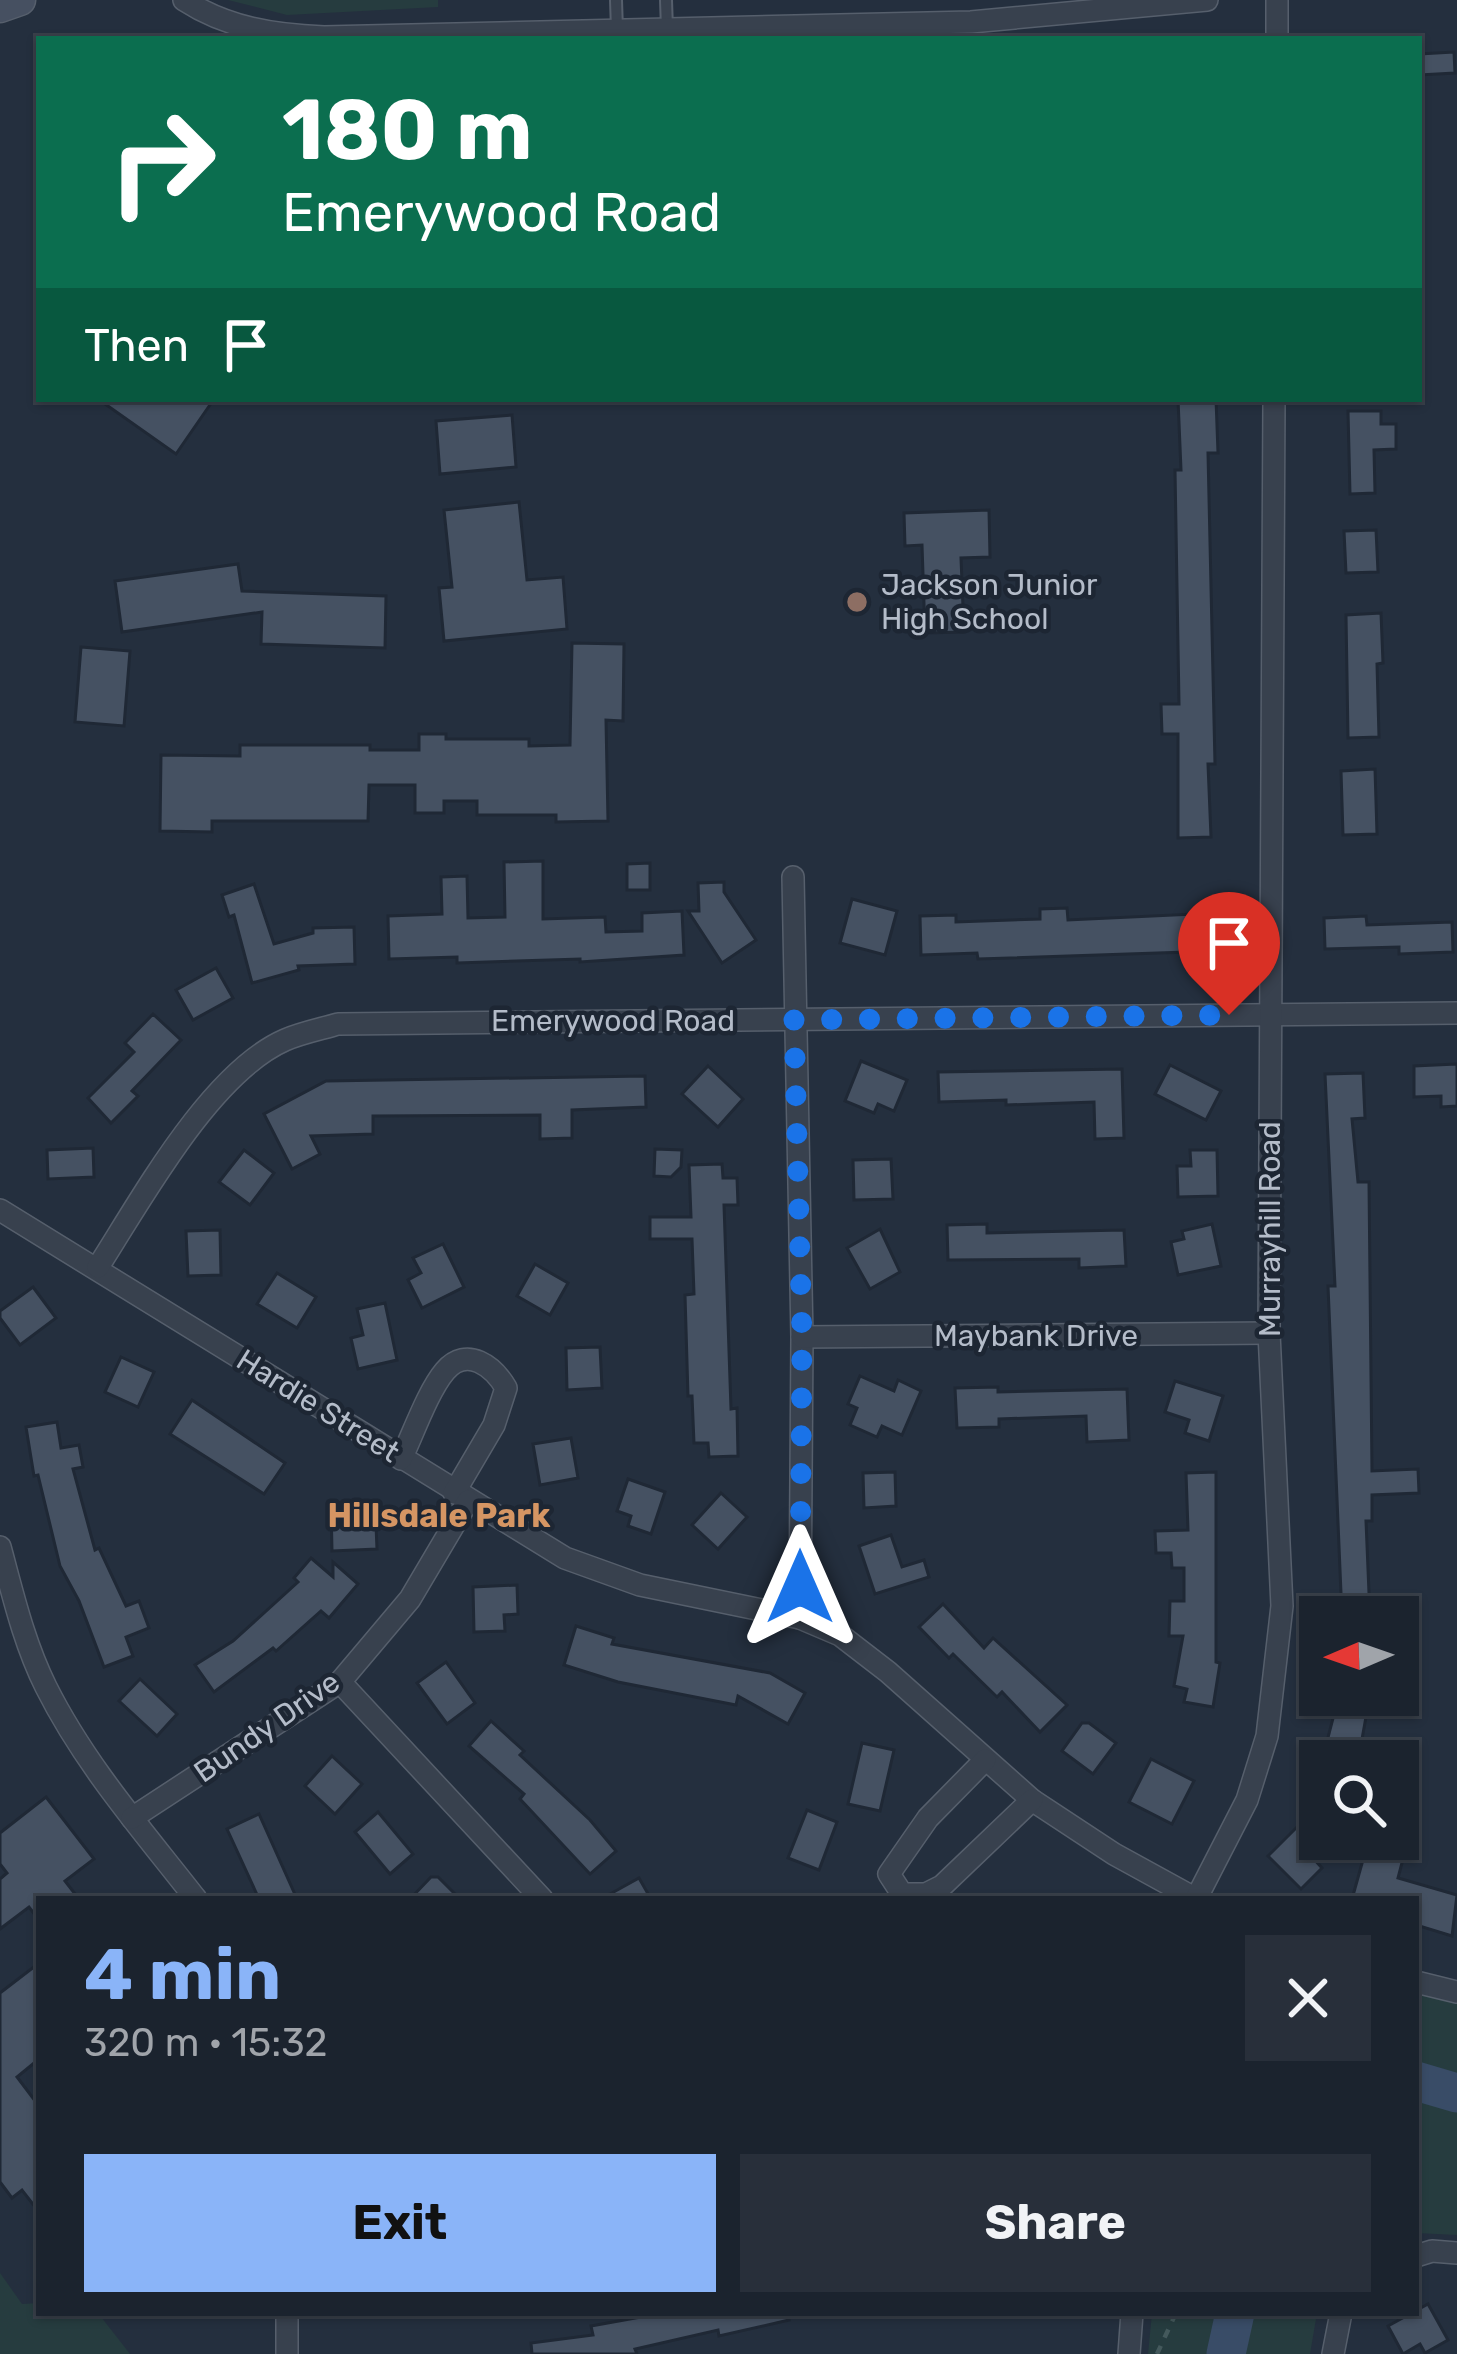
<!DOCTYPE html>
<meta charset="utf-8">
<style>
:root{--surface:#1b232e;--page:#282f3a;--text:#f1f3f6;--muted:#a0a4aa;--line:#39404a;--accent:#8ab4f8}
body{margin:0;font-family:Rubik,sans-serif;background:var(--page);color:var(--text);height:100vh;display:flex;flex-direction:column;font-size:45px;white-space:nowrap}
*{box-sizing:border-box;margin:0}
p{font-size:39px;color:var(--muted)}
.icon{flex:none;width:66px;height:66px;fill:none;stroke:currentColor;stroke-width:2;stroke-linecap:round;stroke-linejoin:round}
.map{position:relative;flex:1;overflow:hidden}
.drawer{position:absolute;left:36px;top:1896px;width:1383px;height:420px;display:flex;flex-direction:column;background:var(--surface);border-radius:0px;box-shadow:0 3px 9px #0004,0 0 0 3px var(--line)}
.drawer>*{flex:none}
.guide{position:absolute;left:36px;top:36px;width:1386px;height:366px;border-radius:0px;box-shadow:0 3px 9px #0004,0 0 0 3px var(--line);background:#0b6e4f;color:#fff;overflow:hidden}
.needle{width:78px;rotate:268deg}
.fabs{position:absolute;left:1299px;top:1596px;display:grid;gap:24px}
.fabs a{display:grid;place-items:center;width:120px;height:120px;border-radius:0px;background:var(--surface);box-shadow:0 3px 9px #0004,0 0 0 3px var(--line);font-size:60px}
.pin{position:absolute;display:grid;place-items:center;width:102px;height:102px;color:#fff;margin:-123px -51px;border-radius:50% 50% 50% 0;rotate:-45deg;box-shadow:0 0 12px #0007}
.pin .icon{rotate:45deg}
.me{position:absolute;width:132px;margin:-66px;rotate:0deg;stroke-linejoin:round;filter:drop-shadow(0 0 9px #0008)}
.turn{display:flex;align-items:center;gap:42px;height:252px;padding:0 48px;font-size:54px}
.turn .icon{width:156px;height:156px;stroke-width:2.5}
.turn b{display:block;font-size:84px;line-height:102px}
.then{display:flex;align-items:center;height:114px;padding:0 48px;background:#0003;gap:24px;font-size:45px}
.round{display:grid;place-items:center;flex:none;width:126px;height:126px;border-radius:0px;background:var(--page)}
.head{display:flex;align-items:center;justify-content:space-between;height:204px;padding:0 48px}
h1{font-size:72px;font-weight:700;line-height:90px;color:var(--accent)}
.button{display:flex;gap:24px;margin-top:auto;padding:24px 48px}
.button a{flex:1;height:138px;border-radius:0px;background:var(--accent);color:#111;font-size:48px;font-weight:700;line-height:138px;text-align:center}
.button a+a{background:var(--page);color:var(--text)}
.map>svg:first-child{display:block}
.green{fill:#263c3f}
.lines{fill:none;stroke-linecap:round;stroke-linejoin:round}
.river{stroke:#394c67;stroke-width:39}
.building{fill:#455162;stroke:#1f2835;stroke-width:3}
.lane-casing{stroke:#565f6c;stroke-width:14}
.street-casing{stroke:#565f6c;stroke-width:24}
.secondary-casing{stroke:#565f6c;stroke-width:33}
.path{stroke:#44595c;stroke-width:4.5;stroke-dasharray:9 9;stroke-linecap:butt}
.lane{stroke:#38414e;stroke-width:10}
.street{stroke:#38414e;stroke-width:21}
.secondary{stroke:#465061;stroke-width:30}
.route{stroke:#1a73e8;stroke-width:21;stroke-dasharray:0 37.8}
.education-dot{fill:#8d6e63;stroke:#1d2633;stroke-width:4.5}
.labels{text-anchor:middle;stroke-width:9;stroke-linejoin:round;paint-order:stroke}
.poi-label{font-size:30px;fill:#b4bcc9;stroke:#1d2633;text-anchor:start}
.street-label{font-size:30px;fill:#b4bcc9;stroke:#1d2633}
.neighbourhood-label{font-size:33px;font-weight:bold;fill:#d59563;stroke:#1d2633}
</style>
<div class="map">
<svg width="1457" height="2354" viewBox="0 0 1457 2354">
<rect width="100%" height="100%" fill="#242f3e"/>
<g class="green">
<polygon points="228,0 438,0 438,7 287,15"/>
<polygon points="1416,1994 1457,2003 1457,2235 1416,2233"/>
<polygon points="0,2273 22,2304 39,2303 39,2313 98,2313 130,2354 0,2354"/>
<polygon points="1152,2313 1317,2313 1310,2354 1148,2354"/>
</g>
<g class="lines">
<g class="river">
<polyline points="1416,2081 1457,2093"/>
<polyline points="1226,2354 1235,2313"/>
</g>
</g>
<g class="building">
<polygon points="1454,52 1455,73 1419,75 1419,54"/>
<polygon points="98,399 214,399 176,454"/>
<polygon points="1178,399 1216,399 1218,453 1208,453 1215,764 1208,764 1211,837 1178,838 1178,734 1162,734 1161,704 1179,704 1175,470 1181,470"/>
<polygon points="1348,411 1381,411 1381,424 1396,424 1396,449 1374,450 1375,493 1350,494"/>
<polygon points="512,415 516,467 440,474 436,421"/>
<polygon points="519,502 527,580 563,577 567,629 444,641 439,588 452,587 444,510"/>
<polygon points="989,510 990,557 961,558 964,632 925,633 922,545 905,546 904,513"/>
<polygon points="1376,530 1378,572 1346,573 1344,531"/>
<polygon points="238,564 242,591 386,596 385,648 261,644 262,612 122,632 115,581"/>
<polygon points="1381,613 1383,663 1377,664 1379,737 1348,738 1346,615"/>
<polygon points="572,643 624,644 623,721 606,720 608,821 556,822 556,815 477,815 477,801 444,801 444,813 415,813 415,785 369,785 368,821 212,821 212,832 160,831 161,755 240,756 240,745 370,745 370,750 419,750 419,734 446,734 446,739 529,739 529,746 570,745"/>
<polygon points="81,647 130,651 124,726 75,722"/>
<polygon points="1375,769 1377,834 1343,835 1341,771"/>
<polygon points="543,861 543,919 605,917 606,932 642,931 642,913 682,911 684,955 580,962 580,959 457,963 457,957 389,959 388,916 442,914 441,877 467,876 468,918 505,917 504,862"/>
<polygon points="650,863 650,890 627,890 627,864"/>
<polygon points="724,882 724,892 756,940 722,963 688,911 699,911 698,883"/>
<polygon points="254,884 274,944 313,933 313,928 354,927 355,964 298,966 299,970 252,983 234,915 229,917 222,895"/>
<polygon points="852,899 897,911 885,955 840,943"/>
<polygon points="1067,908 1068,920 1216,913 1217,951 978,959 977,953 921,955 920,916 956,915 956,922 1040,919 1040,909"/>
<polygon points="1366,916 1367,925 1452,922 1453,952 1399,954 1399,947 1325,949 1324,918"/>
<polygon points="216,968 233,998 193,1020 176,990"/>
<polygon points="153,1014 181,1040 132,1091 138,1096 111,1123 88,1098 134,1052 125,1043"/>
<polygon points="861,1061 907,1080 894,1111 878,1104 874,1113 845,1101"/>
<polygon points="1457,1064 1457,1106 1441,1107 1441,1096 1414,1097 1414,1066"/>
<polygon points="1170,1065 1221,1091 1206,1120 1155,1094"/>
<polygon points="708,1066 743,1099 718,1127 682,1094"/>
<polygon points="1122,1069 1124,1138 1095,1139 1094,1102 1006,1105 1006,1100 939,1102 938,1072"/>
<polygon points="1363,1073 1365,1118 1352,1119 1358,1182 1369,1182 1372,1471 1418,1469 1419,1493 1372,1495 1372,1521 1366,1521 1370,1617 1342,1617 1328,1286 1335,1286 1325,1074"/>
<polygon points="645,1076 646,1107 572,1110 572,1138 540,1139 540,1115 373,1116 373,1134 311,1136 320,1154 292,1169 264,1114 326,1081"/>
<polygon points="93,1148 94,1177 48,1179 47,1150"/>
<polygon points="655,1149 682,1150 681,1167 671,1177 654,1176"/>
<polygon points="244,1150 274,1173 250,1205 219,1182"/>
<polygon points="1190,1150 1217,1150 1218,1196 1178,1197 1177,1166 1191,1166"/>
<polygon points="891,1159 893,1199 854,1200 853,1160"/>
<polygon points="722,1164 723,1178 737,1178 738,1205 724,1205 731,1409 737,1408 738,1456 709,1457 708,1443 694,1443 692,1396 688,1396 685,1295 694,1294 692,1239 650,1239 650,1217 691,1217 689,1165"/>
<polygon points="987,1224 987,1233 1124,1230 1126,1266 1079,1268 1079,1259 948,1260 947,1225"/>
<polygon points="1212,1224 1221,1266 1178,1275 1171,1242 1184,1239 1182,1231"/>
<polygon points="880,1229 900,1272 870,1289 847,1248"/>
<polygon points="220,1230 221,1275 188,1276 186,1231"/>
<polygon points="443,1244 464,1287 422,1308 408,1280 421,1273 413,1258"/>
<polygon points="535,1264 568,1283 550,1315 517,1296"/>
<polygon points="277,1273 316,1297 297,1328 257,1304"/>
<polygon points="33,1287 56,1318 20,1345 0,1318 0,1311"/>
<polygon points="385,1303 397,1360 358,1369 351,1338 363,1335 357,1309"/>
<polygon points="600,1347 602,1388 567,1390 566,1348"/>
<polygon points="121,1357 154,1372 138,1407 105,1392"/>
<polygon points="860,1376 894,1391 898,1380 921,1391 902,1435 882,1426 877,1437 850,1425 857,1408 848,1404"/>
<polygon points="1175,1381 1223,1396 1209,1441 1185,1433 1189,1420 1165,1412"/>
<polygon points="998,1387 998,1392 1127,1389 1129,1440 1087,1442 1086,1416 999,1419 999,1427 957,1428 955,1388"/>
<polygon points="192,1400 285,1463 264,1494 170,1434"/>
<polygon points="57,1422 61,1448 79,1445 83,1467 73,1469 95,1550 99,1548 126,1606 139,1601 149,1628 126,1637 133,1656 104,1667 79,1601 60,1566 38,1475 34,1476 26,1427"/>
<polygon points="571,1438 578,1478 540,1485 533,1444"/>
<polygon points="895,1472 896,1506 864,1508 863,1473"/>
<polygon points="1216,1472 1216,1662 1220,1663 1213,1707 1184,1702 1187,1689 1174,1686 1183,1636 1169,1636 1170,1601 1184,1601 1184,1568 1172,1568 1171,1553 1156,1553 1155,1531 1188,1530 1186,1473"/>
<polygon points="628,1479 665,1492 651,1534 628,1526 631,1516 617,1511"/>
<polygon points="721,1493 747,1517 718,1549 692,1525"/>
<polygon points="375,1501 377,1549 332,1551 331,1503"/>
<polygon points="891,1535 902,1567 924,1560 929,1577 875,1594 859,1546"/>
<polygon points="311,1558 333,1577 333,1562 358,1584 329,1618 321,1611 276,1651 273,1648 214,1692 195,1665 233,1641 298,1582 294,1578"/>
<polygon points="517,1585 518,1614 504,1615 505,1631 474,1632 473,1587"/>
<polygon points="943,1604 984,1648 993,1638 1067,1705 1040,1732 1002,1692 997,1697 953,1654 949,1658 919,1627"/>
<polygon points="576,1626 614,1638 612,1644 770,1673 805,1693 788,1724 738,1696 736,1705 618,1682 564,1665"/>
<polygon points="446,1662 475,1703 447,1724 417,1683"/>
<polygon points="140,1679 177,1714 157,1736 119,1701"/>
<polygon points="1339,1695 1370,1695 1358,1761 1322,1761"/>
<polygon points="491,1721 524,1751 520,1755 590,1820 616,1851 590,1874 520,1799 524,1794 469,1746"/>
<polygon points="1082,1723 1089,1723 1116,1743 1093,1774 1062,1751"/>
<polygon points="862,1743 894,1750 880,1811 848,1804"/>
<polygon points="332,1756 362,1784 335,1814 305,1786"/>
<polygon points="1151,1759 1194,1781 1172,1824 1129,1802"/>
<polygon points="46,1797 94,1859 65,1881 79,1899 39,1899 39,1920 29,1907 0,1929 0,1879 7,1873 0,1864 0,1833"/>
<polygon points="807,1810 837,1822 819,1870 788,1858"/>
<polygon points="378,1812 413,1854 390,1874 355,1832"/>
<polygon points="259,1814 297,1899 259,1899 227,1829"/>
<polygon points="1301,1823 1323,1845 1312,1857 1322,1868 1301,1889 1268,1856"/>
<polygon points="1366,1849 1403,1859 1398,1878 1457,1895 1452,1936 1416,1925 1416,1899 1352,1899"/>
<polygon points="431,1877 438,1877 460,1899 410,1899"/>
<polygon points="639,1878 651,1899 601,1899"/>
<polygon points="39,1963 39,2059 17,2077 39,2106 39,2212 22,2190 12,2198 0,2182 0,1993"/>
<polygon points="1428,2304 1448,2340 1425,2353 1420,2344 1403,2354 1388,2326"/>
<polygon points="663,2313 788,2313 789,2320 719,2336 718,2330 635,2349 637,2354 532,2354 531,2343 593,2335 591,2326"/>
</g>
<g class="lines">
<g class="lane-casing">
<g id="lane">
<polyline points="616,0 617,30"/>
<polyline points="666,0 667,29"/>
</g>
</g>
<g class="street-casing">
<g id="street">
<path d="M184 0C227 28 274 35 324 37L971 22 1207 0"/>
<polyline points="1277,39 1277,0"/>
<polyline points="793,877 802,1337 800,1618"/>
<polyline points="0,1210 565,1558 640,1585 800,1618 840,1635 888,1672 1032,1800 1114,1854 1196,1899"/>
<path d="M98 1267C141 1200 210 1073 285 1040 301 1033 321 1029 338 1024L1457 1013"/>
<polyline points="802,1337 1269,1333"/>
<path d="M401 1459C413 1434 428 1391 445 1371 467 1345 494 1367 506 1388L494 1425 454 1493"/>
<path d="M0 1547C13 1595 24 1643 46 1687 85 1765 143 1831 196 1899"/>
<polyline points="340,1682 542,1899"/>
<polyline points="985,1760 928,1818 889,1874 902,1894 926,1894 942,1886 1032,1800"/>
<polyline points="132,1818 340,1682 410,1599 468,1501"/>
<polyline points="1196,1899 1247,1800 1267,1736 1282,1606 1269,1333 1274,399"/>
<polyline points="1416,1982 1457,1992"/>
<polyline points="1416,2256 1432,2251 1457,2253"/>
<polyline points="287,2354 287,2313"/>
<polyline points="1129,2354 1132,2313"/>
<polyline points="1333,2354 1341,2313"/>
</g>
</g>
<g class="secondary-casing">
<polyline id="secondary" points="0,7 20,0"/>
</g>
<polyline class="path" points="1157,2354 1176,2313"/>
<use href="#lane" class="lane"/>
<use href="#street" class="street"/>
<use href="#secondary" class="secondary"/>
</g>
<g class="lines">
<polyline class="route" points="800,1587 802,1337 794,1020 1229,1015"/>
</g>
<circle class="education-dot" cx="857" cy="602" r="12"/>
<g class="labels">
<g class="poi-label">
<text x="881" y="595">Jackson Junior<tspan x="881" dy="34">High School</tspan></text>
</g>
<g class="street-label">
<text x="613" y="1031">Emerywood Road</text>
<text transform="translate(1270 1229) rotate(-90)" y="10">Murrayhill Road</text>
<text x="1036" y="1346">Maybank Drive</text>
<text transform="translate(318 1406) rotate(32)" y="10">Hardie Street</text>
<text transform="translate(267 1727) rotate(-35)" y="10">Bundy Drive</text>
</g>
<g class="neighbourhood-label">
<text x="439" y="1527">Hillsdale Park</text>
</g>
</g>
</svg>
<div class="fabs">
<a><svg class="needle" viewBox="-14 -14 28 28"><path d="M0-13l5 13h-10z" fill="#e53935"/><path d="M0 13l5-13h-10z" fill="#a0a4aa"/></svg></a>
<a><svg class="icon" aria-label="search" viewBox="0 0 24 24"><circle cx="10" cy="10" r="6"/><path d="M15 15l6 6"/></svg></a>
</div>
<div class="pin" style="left:1229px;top:1015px;background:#d93025"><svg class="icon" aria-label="arrive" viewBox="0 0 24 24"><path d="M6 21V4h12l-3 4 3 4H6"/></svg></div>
<svg class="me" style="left:800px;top:1587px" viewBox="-20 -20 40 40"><path d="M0-17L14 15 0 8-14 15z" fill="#1a73e8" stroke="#fff" stroke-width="4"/></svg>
<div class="guide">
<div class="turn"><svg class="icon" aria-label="right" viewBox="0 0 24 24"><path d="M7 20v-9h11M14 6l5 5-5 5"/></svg><div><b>180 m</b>Emerywood Road</div></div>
<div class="then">Then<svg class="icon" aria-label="arrive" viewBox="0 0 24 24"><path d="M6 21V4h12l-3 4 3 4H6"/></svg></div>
</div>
<section class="drawer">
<div class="head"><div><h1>4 min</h1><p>320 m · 15:32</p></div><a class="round"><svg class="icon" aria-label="close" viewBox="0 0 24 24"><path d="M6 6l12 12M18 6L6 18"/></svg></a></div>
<div class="button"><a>Exit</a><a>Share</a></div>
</section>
</div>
